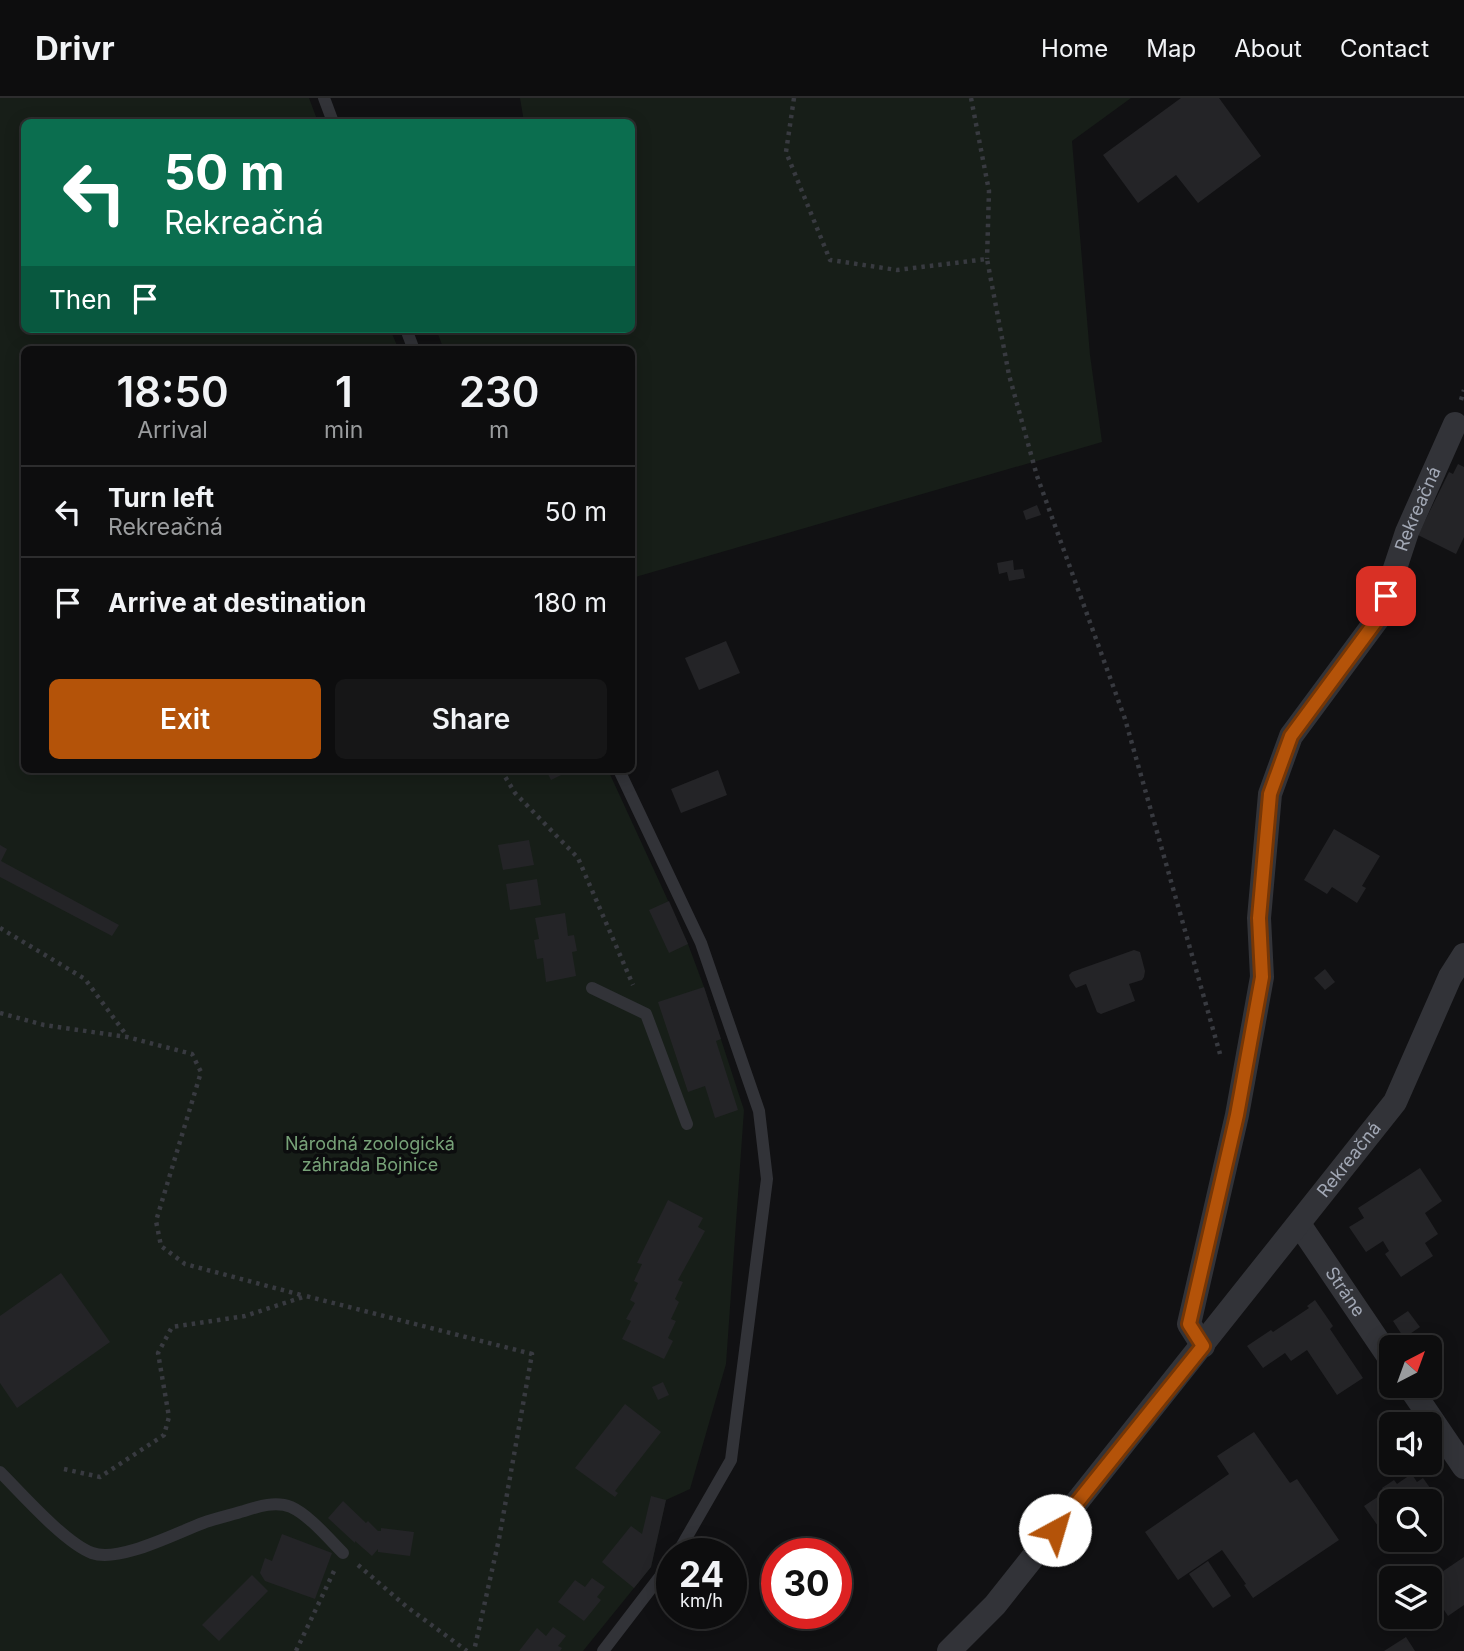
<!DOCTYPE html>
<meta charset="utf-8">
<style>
:root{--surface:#0d0d0e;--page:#161617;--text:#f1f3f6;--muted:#9a9c9e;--line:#2d2d2e;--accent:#b45309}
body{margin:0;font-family:Inter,sans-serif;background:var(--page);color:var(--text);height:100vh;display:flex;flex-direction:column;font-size:26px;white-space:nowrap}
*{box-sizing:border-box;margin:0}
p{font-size:23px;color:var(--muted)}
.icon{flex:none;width:38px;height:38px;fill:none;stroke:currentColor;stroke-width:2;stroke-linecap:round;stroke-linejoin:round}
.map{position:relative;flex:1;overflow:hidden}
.drawer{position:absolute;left:21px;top:248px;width:614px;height:427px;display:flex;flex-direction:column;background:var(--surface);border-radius:10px;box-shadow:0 4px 18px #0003,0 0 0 2px var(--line)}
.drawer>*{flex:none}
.guide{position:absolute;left:21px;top:21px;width:614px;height:214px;border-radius:10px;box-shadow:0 4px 18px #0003,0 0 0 2px var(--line);background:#0b6e4f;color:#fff;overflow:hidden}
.needle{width:46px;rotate:41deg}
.fabs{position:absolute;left:1379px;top:1237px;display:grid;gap:14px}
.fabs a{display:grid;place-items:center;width:63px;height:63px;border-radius:10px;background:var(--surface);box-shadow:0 4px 18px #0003,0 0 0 2px var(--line);font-size:35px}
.speed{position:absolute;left:656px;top:1440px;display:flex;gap:14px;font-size:35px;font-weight:700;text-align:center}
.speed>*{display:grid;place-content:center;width:91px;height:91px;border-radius:50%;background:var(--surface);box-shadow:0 4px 18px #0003,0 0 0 2px var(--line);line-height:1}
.speed small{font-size:18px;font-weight:400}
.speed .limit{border:10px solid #d22;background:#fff;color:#111}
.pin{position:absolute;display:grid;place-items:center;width:60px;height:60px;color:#fff;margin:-30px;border-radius:14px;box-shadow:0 4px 10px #0006}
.me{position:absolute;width:77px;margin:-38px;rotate:39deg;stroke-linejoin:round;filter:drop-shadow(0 0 5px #0008)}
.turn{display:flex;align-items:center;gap:24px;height:147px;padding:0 28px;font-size:32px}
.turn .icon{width:91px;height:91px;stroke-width:2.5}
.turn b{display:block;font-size:49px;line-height:60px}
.then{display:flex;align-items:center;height:66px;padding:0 28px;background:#0003;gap:14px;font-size:26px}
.eta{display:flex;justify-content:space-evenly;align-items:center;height:119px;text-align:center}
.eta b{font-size:42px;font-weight:600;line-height:49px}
.primary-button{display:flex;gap:14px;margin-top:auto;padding:14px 28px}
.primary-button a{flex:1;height:80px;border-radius:10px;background:var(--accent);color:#fff;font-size:28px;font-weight:600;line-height:80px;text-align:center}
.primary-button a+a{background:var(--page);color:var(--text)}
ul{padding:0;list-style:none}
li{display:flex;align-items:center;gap:21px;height:91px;padding:0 28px;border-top:2px solid var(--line)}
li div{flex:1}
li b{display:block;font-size:26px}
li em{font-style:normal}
header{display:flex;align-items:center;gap:42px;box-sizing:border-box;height:98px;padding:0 35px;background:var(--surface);border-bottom:2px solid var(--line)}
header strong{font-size:33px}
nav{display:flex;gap:38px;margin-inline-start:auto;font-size:24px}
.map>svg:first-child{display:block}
.green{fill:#171e18}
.building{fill:#242427}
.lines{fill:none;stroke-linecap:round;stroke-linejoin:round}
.path{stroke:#383a40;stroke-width:4.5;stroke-dasharray:3.5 5;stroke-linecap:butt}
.lane{stroke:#323338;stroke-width:12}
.street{stroke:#323338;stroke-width:24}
.route-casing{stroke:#753606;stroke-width:18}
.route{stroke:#b45309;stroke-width:12}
.labels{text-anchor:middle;stroke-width:7;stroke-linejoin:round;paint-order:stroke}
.street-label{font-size:18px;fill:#a2a8b5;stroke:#0c0d0e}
.park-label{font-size:18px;fill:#77a278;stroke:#0c0d0e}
</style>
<header>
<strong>Drivr</strong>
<nav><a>Home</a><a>Map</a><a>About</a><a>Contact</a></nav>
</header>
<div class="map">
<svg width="1464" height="1553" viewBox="0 0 1464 1553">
<rect width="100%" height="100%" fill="#111113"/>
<g class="green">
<polygon points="0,0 309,0 318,24 24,24 24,231 390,231 399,252 24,252 24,672 608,672 688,846 704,889 744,1012 726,1266 690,1391 666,1402 651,1469 583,1553 0,1553"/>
<polygon points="520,0 1131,0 1072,43 1090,257 1102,344 632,480 632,252 444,252 436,231 632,231 632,24 524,24"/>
</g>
<g class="building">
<polygon points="1181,0 1219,0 1261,58 1198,105 1176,77 1138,105 1103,57"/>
<polygon points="1458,366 1464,369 1464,439 1456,456 1418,437 1449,374 1453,376"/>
<polygon points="1037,407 1041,417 1026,422 1023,413"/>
<polygon points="1013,462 1014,472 1023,471 1025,480 1009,483 1007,474 999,476 997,465"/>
<polygon points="726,543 740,575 699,592 685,560"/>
<polygon points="546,672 571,672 551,682"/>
<polygon points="718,672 727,697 681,715 671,691"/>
<polygon points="1334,731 1380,758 1362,788 1366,790 1357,805 1332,789 1327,796 1304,782"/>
<polygon points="529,742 534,767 503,772 498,747"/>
<polygon points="0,747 7,751 1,763 119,827 112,838 0,779"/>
<polygon points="537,781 541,807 510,812 506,786"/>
<polygon points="669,803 688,846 669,855 649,812"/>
<polygon points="565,815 568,838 574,837 577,853 572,854 576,878 546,884 543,860 537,861 534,842 539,841 535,820"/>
<polygon points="1134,852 1140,854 1145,873 1144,879 1142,882 1129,886 1135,903 1101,916 1097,914 1086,886 1076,890 1070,881 1069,877 1072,874"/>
<polygon points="1325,871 1335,884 1325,892 1314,880"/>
<polygon points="704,889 721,941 716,943 738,1012 715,1020 705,988 688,994 658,904"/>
<polygon points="1420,1070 1442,1103 1425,1115 1438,1136 1425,1145 1433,1158 1401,1179 1385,1156 1389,1153 1383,1143 1366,1154 1349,1129 1364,1120 1358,1110"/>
<polygon points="668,1102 703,1120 698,1129 705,1133 678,1182 683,1184 675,1201 679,1204 671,1221 676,1223 668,1240 673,1243 664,1261 622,1241 631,1223 626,1221 635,1205 630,1202 638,1185 634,1183 642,1166 637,1165"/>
<polygon points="61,1175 110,1244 17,1310 0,1285 0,1218"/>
<polygon points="1315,1202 1333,1228 1330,1231 1363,1280 1337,1297 1307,1252 1291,1263 1285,1255 1263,1270 1247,1248 1271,1232 1273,1234 1309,1210 1307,1208"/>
<polygon points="1408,1213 1420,1229 1404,1240 1393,1223"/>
<polygon points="663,1284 669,1297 658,1302 652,1289"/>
<polygon points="625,1306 661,1334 615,1393 618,1395 615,1399 575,1370"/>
<polygon points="1254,1334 1290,1385 1297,1381 1339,1442 1253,1500 1244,1487 1246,1486 1222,1452 1178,1482 1145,1434 1229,1376 1217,1358"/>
<polygon points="1417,1372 1419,1375 1413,1378 1417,1384 1423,1380 1440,1404 1430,1410 1430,1404 1391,1404 1391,1442 1401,1442 1392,1448 1364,1408 1385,1394 1382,1390 1394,1382 1397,1386"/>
<polygon points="651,1398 666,1402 651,1469 634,1490 602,1464 631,1428 642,1436"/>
<polygon points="343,1403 366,1425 368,1423 378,1433 381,1433 381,1430 414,1434 410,1458 378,1454 378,1451 372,1458 355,1443 355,1445 328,1420"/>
<polygon points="282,1436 332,1455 315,1501 265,1483 260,1475 265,1460 272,1463"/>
<polygon points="1464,1459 1464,1507 1448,1518 1430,1491 1430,1482"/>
<polygon points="1208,1463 1231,1498 1213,1510 1189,1476"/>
<polygon points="252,1477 268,1493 219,1543 202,1527"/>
<polygon points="592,1480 605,1489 597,1499 601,1502 584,1523 558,1504 575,1482 585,1489"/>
<polygon points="553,1529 566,1538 558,1548 562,1550 560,1553 519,1553 537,1530 546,1538"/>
<polygon points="1406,1539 1415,1553 1384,1553"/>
</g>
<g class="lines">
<g class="path">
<polyline points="794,0 786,54 830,162 897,172 987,161 1009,277 1037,378 1125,621 1220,956"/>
<polyline points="971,0 989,93 987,161"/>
<polyline points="1461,302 1464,292"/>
<polyline points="501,672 515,695 578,760 633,887"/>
<polyline points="0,830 85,881 127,938"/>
<polyline points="0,915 44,927 127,939 192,956 201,974 156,1123 161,1148 185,1166 305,1198"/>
<polyline points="64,1371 100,1379 164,1337 169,1319 158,1255 172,1229 245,1218 306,1198 532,1256 499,1441 474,1553"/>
<polyline points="358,1467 407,1509 467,1553"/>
<polyline points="296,1553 335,1471"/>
</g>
<g class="lane">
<polyline points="324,0 333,24"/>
<polyline points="406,231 414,252"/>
<polyline points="619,672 701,845 759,1013 767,1081 731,1362 677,1456"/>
<polyline points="592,890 646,916 687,1026"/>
<path d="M0 1374C22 1396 65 1445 92 1455 119 1465 176 1435 203 1425 217 1420 231 1417 244 1413 259 1408 276 1403 291 1409 309 1417 329 1441 343 1455"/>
<polyline points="603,1553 672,1463"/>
</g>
<g class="street">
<path id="s1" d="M1299 1126 1391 1262"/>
<path id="s2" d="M1203 1248 1189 1226 1237 1017 1262 879 1259 820 1270 696 1291 638 1379 519 1407 434 1455 326"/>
<polyline points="1409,1288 1464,1369"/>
<path id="s3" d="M949 1553 995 1507 1395 1004 1450 879 1464 857"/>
</g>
</g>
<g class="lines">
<g class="route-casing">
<polyline id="route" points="1055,1432 1203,1248 1189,1226 1237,1017 1262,879 1259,820 1270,696 1291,638 1379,519 1386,498"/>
</g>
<use href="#route" class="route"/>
</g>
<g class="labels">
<g class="street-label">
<text dy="6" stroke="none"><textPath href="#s2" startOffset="889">Rekreačná</textPath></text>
<text dy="6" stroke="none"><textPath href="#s3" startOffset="634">Rekreačná</textPath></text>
<text dy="6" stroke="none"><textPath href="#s1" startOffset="82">Stráne</textPath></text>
</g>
<g class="park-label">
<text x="370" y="1052">Národná zoologická<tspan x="370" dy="21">záhrada Bojnice</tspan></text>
</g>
</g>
</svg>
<div class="fabs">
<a><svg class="needle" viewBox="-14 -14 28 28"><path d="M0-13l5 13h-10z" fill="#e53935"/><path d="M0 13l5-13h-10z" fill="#9a9c9e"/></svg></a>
<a><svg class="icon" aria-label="sound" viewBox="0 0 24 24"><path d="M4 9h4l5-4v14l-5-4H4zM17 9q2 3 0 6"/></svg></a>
<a><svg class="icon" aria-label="search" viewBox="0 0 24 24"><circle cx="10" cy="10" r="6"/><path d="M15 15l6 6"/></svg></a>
<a><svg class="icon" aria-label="layers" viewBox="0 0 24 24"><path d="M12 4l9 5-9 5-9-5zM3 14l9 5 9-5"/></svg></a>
</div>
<div class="speed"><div>24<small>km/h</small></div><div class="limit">30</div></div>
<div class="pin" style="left:1386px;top:498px;background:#d93025"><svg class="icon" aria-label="arrive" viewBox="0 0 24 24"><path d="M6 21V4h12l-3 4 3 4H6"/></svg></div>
<svg class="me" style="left:1055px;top:1432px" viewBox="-20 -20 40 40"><circle r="19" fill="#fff"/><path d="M0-13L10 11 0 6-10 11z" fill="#b45309"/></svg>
<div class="guide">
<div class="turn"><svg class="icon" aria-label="left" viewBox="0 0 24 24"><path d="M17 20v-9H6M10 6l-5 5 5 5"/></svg><div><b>50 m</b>Rekreačná</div></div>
<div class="then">Then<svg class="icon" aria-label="arrive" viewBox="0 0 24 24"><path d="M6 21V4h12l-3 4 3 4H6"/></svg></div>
</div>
<section class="drawer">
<div class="eta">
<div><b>18:50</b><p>Arrival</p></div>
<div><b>1</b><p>min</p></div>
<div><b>230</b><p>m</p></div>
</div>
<ul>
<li><svg class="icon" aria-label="left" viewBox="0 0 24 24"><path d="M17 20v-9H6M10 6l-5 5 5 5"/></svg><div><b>Turn left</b><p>Rekreačná</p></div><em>50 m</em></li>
<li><svg class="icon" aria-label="arrive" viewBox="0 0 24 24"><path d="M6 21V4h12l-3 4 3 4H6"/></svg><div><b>Arrive at destination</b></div><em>180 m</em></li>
</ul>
<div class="primary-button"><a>Exit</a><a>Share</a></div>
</section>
</div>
